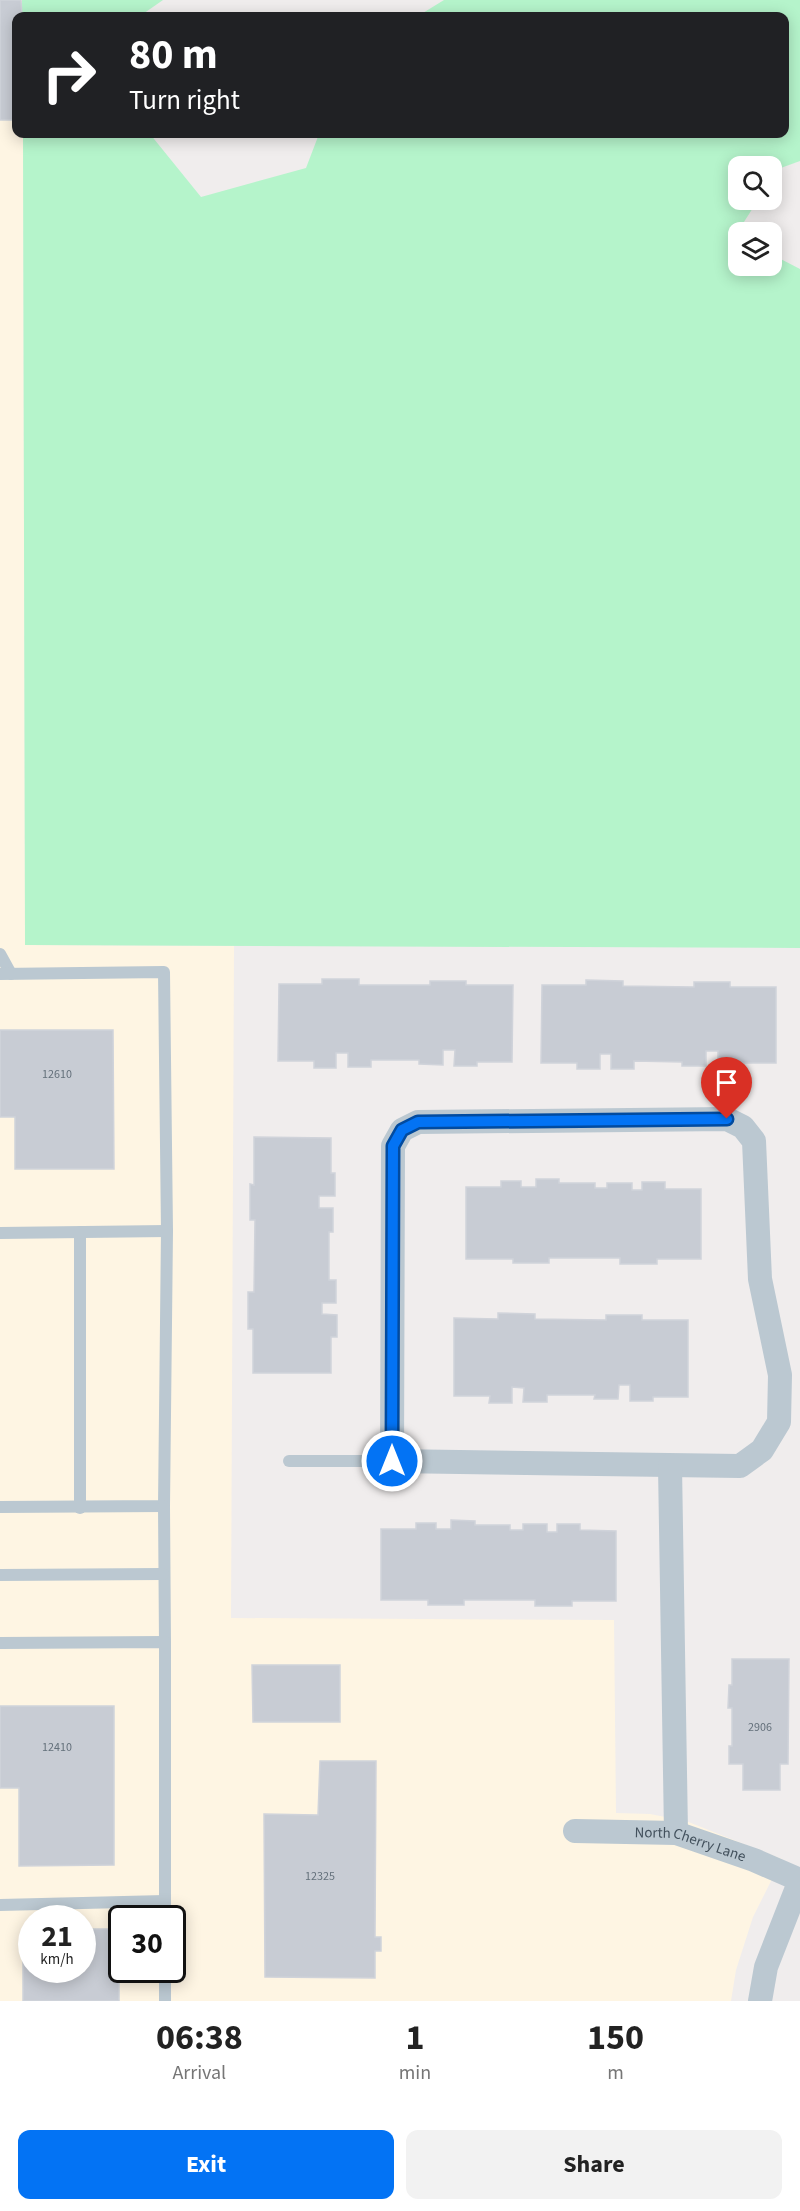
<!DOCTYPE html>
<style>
:root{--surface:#fff;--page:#f2f2f2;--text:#222;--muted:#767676;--accent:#0373f4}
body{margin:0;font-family:"Source Sans 3",sans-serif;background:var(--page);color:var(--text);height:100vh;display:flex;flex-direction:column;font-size:22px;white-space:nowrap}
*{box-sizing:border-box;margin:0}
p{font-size:20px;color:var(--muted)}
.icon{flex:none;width:33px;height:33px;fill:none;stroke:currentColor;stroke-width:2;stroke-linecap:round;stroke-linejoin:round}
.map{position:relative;height:2001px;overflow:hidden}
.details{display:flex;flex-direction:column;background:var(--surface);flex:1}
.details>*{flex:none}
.banner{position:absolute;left:12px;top:12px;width:777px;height:126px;border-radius:12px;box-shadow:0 3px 15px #0003;background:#202124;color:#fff;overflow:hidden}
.buttons{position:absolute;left:728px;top:156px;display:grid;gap:12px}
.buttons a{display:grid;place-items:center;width:54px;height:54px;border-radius:12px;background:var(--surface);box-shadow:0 3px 15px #0003;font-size:30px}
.speed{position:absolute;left:18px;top:1905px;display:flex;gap:12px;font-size:30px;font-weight:700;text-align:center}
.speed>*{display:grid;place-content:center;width:78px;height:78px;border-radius:50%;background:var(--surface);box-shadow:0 3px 15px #0003;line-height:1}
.speed small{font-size:15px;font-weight:400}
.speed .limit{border:3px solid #111;border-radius:9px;background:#fff;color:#111}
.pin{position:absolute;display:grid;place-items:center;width:51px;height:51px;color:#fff;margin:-62px -26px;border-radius:50% 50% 50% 0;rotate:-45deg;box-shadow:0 0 6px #0007}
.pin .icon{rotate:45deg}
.me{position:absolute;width:66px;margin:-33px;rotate:0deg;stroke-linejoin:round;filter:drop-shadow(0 0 4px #0008)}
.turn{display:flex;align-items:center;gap:21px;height:126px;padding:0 18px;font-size:27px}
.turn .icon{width:78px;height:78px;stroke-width:2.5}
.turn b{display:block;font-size:42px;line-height:51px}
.eta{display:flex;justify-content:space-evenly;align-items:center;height:102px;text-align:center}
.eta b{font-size:36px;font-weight:700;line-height:42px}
.action{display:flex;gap:12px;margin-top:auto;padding:12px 18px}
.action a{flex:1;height:69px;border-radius:12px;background:var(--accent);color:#fff;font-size:24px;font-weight:700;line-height:69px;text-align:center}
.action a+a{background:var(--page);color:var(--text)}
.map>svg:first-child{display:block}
.commercial{fill:#fef5e3;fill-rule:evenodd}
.green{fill:#b5f4cb}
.building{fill:#c8ccd4;stroke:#d0d3da;stroke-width:1.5}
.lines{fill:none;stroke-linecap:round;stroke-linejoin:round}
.lane{stroke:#bbc8d1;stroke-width:12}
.street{stroke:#bbc8d1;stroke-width:24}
.route-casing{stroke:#024b9f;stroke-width:15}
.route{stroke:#0373f4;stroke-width:10}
.labels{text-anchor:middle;stroke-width:6;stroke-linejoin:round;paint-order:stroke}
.number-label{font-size:12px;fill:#64707b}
.street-label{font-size:15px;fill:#43515d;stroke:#fff}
</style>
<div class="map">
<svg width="800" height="2001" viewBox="0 0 800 2001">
<rect width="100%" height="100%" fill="#f0eded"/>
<path class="commercial" d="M0 0H22V16H16V134H23L25 945 234 946 231 1618 614 1620 616 1813 650 1814 686 1821 782 1859 753 1917 736 1970 731 2001H0ZM32 1918H82V1970H32ZM122 1918H172V1970H122Z"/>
<g class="green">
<polygon points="22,0 163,0 140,16 22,16"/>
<polygon points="444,0 800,0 800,161 778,169 771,180 771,166 738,166 738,200 758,200 735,236 738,238 738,266 771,266 771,254 800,269 800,948 25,945 23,134 150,134 201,197 306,168 319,134 784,134 784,16 418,16"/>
</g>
<g class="building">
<polygon points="0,0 21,0 22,16 16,16 16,120 0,120"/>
<polygon points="322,979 359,979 359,985 430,985 430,981 466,981 466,985 513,985 512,1062 477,1062 477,1066 454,1066 455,1050 443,1050 443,1065 419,1064 419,1060 371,1060 371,1067 348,1067 348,1053 336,1053 336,1068 314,1068 314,1061 278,1061 279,984 322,984"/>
<polygon points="586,980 623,981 623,986 694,987 694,982 730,982 730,987 776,987 776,1063 741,1063 741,1067 718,1067 718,1051 706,1051 706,1066 682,1066 682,1062 634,1061 634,1069 611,1069 611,1054 600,1054 600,1069 577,1069 577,1063 541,1063 542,985 586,985"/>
<polygon points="0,1030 113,1030 114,1169 15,1169 15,1117 0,1117"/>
<polygon points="254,1137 331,1138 331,1173 335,1173 335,1196 319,1196 319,1208 333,1208 333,1232 329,1232 329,1280 336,1280 336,1303 322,1303 322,1314 337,1315 337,1337 331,1337 331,1373 253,1373 253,1329 248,1329 248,1292 254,1292 255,1220 250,1220 250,1184 254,1185"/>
<polygon points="536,1179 559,1179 559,1183 595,1183 595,1188 607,1188 607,1183 632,1183 632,1190 642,1190 642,1182 665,1182 665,1189 701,1189 701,1259 657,1259 657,1264 620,1264 620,1258 549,1258 549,1263 513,1263 513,1259 466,1259 466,1187 501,1187 501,1181 521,1181 521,1187 536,1187"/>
<polygon points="498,1313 535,1314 535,1319 606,1320 606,1315 642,1315 642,1320 688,1320 688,1397 653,1397 653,1401 630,1401 630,1385 619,1385 618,1399 594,1399 595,1395 547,1395 547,1402 523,1402 524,1388 512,1387 512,1403 489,1403 490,1396 454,1396 454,1318 498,1319"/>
<polygon points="451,1520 475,1521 475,1525 510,1525 510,1530 523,1530 523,1524 547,1524 547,1532 557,1532 557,1524 580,1524 580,1530 616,1531 616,1601 572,1601 572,1606 535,1606 535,1600 464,1600 464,1605 428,1605 428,1600 381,1600 381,1529 416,1529 416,1523 436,1523 436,1529 451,1529"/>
<polygon points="732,1659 789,1659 788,1764 780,1764 780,1790 743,1790 743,1764 729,1764 729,1746 732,1746 732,1708 728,1708 729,1685 732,1685"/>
<polygon points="252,1665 340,1665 340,1722 253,1722"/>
<polygon points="0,1706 114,1706 114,1865 19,1866 19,1788 0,1788"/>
<polygon points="320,1761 376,1761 375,1937 381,1937 381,1951 375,1951 375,1978 265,1977 264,1814 318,1815"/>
<polygon points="82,1929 119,1929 119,2001 23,2001 23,1930 32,1930 32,1970 82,1970"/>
</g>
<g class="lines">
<g class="lane">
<polyline points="0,954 11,974"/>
<polyline points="0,974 164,972 167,1231 164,1506 0,1507"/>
<polyline points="80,1232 80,1508"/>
<polyline points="0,1233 167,1231"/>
<polyline points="289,1461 392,1461"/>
<polyline points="164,1506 165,1642"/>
<polyline points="0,1575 163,1574"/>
<polyline points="0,1643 165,1642 165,1918"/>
<polyline points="0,1905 165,1901"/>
<polyline points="165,1970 165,2001"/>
</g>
<g class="street">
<polygon points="727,1119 743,1127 754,1141 760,1279 780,1375 779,1422 762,1450 740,1466 392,1461 393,1146 402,1130 418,1122"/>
<polyline points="670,1466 676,1833"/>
<path id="s1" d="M575 1831 676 1833 754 1860 800 1880 766 1967 760 2001"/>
</g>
</g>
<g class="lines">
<g class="route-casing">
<polyline id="route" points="392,1461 393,1146 402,1130 418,1122 727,1119"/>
</g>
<use href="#route" class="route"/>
</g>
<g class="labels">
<g class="number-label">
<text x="57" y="1078">12610</text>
<text x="760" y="1731">2906</text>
<text x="57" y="1751">12410</text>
<text x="320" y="1880">12325</text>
</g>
<g class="street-label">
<text dy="5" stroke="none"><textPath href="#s1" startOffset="117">North Cherry Lane</textPath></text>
</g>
</g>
</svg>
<div class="buttons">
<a><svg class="icon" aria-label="search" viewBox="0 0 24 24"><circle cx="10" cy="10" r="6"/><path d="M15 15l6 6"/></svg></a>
<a><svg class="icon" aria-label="layers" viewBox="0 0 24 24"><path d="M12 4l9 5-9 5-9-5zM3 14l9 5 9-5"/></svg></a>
</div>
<div class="speed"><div>21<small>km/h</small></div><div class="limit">30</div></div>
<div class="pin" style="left:727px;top:1119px;background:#d93025"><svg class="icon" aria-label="arrive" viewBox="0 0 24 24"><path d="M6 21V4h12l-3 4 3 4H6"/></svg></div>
<svg class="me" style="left:392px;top:1461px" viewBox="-20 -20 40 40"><circle r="17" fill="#0373f4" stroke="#fff" stroke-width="3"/><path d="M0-11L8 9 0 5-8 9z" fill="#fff"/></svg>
<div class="banner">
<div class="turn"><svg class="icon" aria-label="right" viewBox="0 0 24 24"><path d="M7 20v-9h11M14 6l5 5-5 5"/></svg><div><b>80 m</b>Turn right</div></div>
</div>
</div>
<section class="details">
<div class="eta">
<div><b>06:38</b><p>Arrival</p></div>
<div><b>1</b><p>min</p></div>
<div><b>150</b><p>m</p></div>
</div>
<div class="action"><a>Exit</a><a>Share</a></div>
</section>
